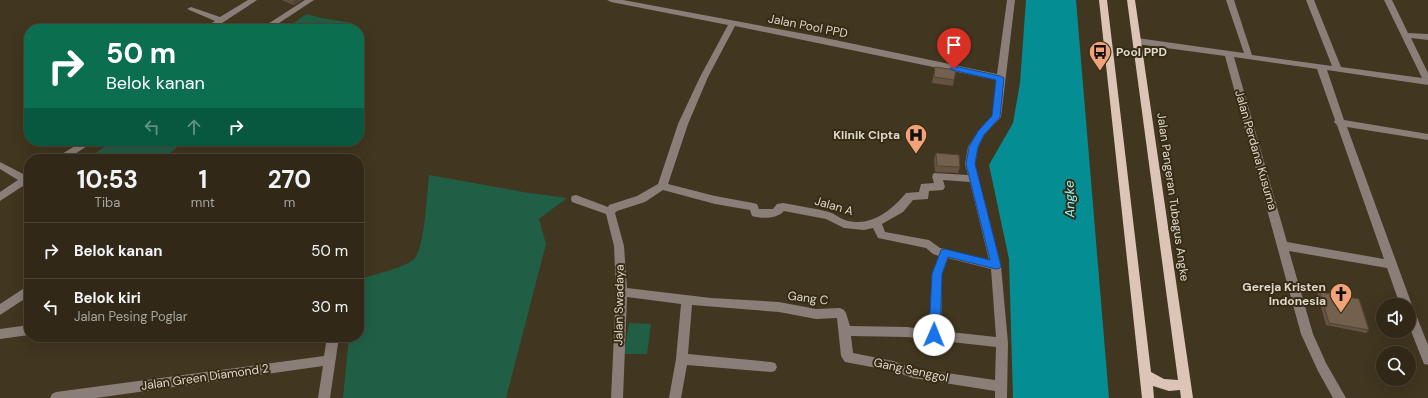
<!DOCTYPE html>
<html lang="id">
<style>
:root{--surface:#312817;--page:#3d3424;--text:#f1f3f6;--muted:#a8a6a1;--line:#4c4436}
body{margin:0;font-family:"DM Sans",sans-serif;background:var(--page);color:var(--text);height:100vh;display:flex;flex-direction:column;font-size:15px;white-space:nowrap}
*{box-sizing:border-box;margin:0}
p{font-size:13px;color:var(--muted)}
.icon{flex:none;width:22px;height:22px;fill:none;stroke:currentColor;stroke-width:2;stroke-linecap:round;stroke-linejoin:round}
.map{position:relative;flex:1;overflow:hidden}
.drawer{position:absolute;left:24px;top:154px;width:340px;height:188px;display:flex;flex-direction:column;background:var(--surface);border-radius:16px;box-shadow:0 4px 16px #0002,0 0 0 1px var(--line)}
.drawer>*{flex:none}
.top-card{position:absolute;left:24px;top:24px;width:340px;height:122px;border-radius:16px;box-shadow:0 4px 16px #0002,0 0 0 1px var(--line);background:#0b6e4f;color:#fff;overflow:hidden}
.buttons{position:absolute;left:1376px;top:298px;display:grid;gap:8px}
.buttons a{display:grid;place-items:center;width:40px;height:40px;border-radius:50%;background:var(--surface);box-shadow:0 4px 16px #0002,0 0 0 1px var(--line);font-size:20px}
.pin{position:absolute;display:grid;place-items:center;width:34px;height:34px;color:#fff;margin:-41px -17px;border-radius:50% 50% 50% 0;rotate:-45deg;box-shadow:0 0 4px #0007}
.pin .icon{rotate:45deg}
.me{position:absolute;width:44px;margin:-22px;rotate:1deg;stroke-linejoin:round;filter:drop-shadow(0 0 3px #0008)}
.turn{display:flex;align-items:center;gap:14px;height:84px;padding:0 16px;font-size:18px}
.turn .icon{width:52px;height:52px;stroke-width:2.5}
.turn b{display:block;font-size:28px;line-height:34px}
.lanes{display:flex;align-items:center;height:38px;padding:0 16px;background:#0003;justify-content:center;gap:20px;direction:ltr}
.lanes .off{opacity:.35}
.eta{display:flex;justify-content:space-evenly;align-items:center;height:68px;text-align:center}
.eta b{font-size:24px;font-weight:700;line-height:28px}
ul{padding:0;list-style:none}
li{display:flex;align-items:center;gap:12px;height:56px;padding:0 16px;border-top:1px solid var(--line)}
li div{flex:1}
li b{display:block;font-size:15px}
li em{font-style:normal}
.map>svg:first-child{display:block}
.green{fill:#205f46}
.water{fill:#048d93}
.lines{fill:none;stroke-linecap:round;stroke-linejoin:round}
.minor{fill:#8a7e78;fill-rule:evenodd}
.major{fill:#dcc4b7;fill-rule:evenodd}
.wall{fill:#645342}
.shaded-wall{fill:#514436}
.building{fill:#74614d;stroke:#514436}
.route{fill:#1a73e8;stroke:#114b97}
.labels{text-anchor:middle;stroke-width:4;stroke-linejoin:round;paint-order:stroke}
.street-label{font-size:12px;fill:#dfd8cb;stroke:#362c15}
.poi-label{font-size:12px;font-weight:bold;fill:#dfd8cb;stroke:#362c15;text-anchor:end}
.water-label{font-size:13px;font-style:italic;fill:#87f7fd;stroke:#362c15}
</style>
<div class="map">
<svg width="1428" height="398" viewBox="0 0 1428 398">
<rect width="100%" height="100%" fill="#41361f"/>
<g class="green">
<polygon points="307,14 321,18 353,23 349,29 284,29"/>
<polygon points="112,141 169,141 180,145 162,159 88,159"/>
<path d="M429 175 529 193 567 198 539 219 546 244 506 398H343L349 337H359V279C372 275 405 268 414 259 425 249 427 191 429 175Z"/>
<polygon points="629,323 651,324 647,354 624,354"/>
</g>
<polygon class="water" points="1026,0 1076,0 1109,398 1013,398 1009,259 989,165 1013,123 1020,83"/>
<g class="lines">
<g class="minor">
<polygon points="248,0 257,0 213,29 203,29 215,21 187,9 191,7 220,17"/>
<polygon points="305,0 314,0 270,29 260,29"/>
<path d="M607 0H623L816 36 997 74 1007 0H1015L1001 117 984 135 978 147 975 164 1001 266 1008 343 1007 398H995V391L913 378 893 371 845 362 841 356 837 318 816 319 779 312 692 305 688 354 771 362 775 363 777 367 775 371 771 372 687 365 681 398H669L676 359 681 304 627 297 623 398H611L616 292 614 246 606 214 572 202 571 199 572 196 576 195 608 207 609 205 637 196 658 184 678 124 700 77 728 25 611 2ZM735 26 996 80 992 116 978 131 968 147 965 164 968 175 934 173 932 176 934 183 921 184 919 192 906 193C891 211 870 228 845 220 839 218 835 214 829 212 814 208 798 206 783 203L777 204 773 209H759L757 204 753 203 715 196 668 184 688 124 708 77ZM943 180 970 182 989 260 940 248 929 240 885 232 882 224 903 212 913 200 928 199 929 191 943 190 945 187ZM663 190 715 204 750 210 752 216C762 219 777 219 784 211L826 219 844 228 864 230 873 228 878 238 926 248 933 254 939 256 932 274 929 330 907 327 850 326 846 313 844 310 840 308 816 309 779 302 711 298 627 288 624 246 615 213 617 211 645 202ZM948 258 991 269 996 337 941 331 942 274ZM851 336 907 337 996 347 995 380 913 368 893 361 853 353Z"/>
<path d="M1226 0H1234L1252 55 1332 66 1306 0H1314L1341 67 1422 78 1384 0H1392L1408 33 1428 34V40L1411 38 1428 73V85L1327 70 1344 120 1428 134V140L1347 127 1412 305 1410 308 1413 309 1415 312 1428 345V365L1424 364 1409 326V305H1400L1387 268 1289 251 1313 334 1326 363 1346 398H1333L1318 371 1301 334 1225 56 1137 44 1133 41 1137 38 1244 53ZM1234 57 1317 69 1335 120 1334 122 1337 125 1384 259 1287 242Z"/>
<polygon points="83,141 95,141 67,159 55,159 57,157"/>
<polygon points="0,162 25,175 29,173 29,182 0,201 0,192 18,180 0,169"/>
<polygon points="29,285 29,296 0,315 0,304"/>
<polygon points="29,325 29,335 0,339 0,329"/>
<polygon points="327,337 339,337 330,398 318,398 323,366 96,398 50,398 52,394 56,392 324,356"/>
</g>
<polygon class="major" points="1099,0 1107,0 1151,372 1164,379 1178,380 1127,0 1135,0 1193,398 1181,398 1180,390 1169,391 1153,386 1154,398 1142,398"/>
</g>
<g class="wall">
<polygon points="282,0 302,0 294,5"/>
<polygon points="935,67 954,80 953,86 932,83"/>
<polygon points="936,153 960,167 958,173 935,172 934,159"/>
<polygon points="1320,292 1369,330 1366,333 1326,325 1317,294"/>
</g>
<polygon class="shaded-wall" points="296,0 302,0 294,5 292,2"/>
<g class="building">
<polygon points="287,0 296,0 292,2"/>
<polygon points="935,67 956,70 954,80 934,77"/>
<polygon points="936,153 959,155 960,167 937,166"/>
<polygon points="1320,292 1359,299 1369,330 1329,323"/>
</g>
<polygon class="route" points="954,66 1000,76 1004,78 1000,117 984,135 978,147 975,164 1001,266 1000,268 996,269 948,257 942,274 940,335 938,338 934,340 931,338 929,335 932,274 941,250 945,249 990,260 966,164 969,147 978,131 992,116 996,80 952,70 950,69"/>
<defs>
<g id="bus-pin" transform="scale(1.15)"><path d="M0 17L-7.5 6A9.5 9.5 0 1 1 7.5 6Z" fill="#f0a278" stroke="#362c15"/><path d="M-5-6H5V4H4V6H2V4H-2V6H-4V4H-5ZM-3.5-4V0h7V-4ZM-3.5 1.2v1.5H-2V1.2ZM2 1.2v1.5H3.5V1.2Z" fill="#111"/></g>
<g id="hospital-pin" transform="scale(1.15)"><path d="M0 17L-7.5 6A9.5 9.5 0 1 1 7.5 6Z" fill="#f0a278" stroke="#362c15"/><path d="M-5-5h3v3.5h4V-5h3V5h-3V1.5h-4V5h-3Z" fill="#111"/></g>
<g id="church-pin" transform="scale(1.15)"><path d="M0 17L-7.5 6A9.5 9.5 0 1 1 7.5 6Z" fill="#f0a278" stroke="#362c15"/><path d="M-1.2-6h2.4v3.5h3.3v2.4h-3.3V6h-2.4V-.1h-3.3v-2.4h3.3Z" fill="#111"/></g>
</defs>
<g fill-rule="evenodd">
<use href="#bus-pin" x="1100" y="52"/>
<use href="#hospital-pin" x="916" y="135"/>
<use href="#church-pin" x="1341" y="294"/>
</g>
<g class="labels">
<g class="street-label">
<text transform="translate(808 26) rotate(11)" y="4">Jalan Pool PPD</text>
<text transform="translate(1256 150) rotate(74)" y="4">Jalan Perdana Kusuma</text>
<text transform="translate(1173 197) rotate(82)" y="4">Jalan Pangeran Tubagus Angke</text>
<text transform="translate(834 206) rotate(16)" y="4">Jalan A</text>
<text transform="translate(808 298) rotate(7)" y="4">Gang C</text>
<text transform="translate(619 305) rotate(-89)" y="4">Jalan Swadaya</text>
<text transform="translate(911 370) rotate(12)" y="4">Gang Senggol</text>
<text transform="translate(205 377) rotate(-8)" y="4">Jalan Green Diamond 2</text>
</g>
<g class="poi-label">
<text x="1116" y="56" text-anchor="start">Pool PPD</text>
<text x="900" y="139">Klinik Cipta</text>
<text x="1326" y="291">Gereja Kristen<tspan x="1326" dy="14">Indonesia</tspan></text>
</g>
<g class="water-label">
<text transform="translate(1069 199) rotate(-91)" y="5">Angke</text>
</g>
</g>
</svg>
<div class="buttons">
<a><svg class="icon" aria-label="sound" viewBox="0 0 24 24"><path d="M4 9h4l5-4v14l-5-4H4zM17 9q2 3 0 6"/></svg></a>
<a><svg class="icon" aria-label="search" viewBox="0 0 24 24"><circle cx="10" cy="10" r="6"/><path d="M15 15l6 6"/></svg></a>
</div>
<div class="pin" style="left:954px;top:69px;background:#d93025"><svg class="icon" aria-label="arrive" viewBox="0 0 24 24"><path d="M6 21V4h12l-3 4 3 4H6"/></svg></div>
<svg class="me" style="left:934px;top:335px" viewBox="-20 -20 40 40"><circle r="19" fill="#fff"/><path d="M0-13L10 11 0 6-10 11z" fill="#1a73e8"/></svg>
<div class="top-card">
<div class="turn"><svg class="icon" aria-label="right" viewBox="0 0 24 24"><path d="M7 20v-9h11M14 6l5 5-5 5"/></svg><div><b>50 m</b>Belok kanan</div></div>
<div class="lanes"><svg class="icon off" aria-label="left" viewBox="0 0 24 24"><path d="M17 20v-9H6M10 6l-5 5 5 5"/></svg><svg class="icon off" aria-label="ahead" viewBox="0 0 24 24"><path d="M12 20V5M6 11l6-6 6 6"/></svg><svg class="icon" aria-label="right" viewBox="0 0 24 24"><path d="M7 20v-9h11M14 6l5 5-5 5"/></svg></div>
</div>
<section class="drawer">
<div class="eta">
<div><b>10:53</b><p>Tiba</p></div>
<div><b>1</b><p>mnt</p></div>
<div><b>270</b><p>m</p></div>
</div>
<ul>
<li><svg class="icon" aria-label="right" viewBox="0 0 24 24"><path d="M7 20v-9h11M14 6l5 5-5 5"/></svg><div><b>Belok kanan</b></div><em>50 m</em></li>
<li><svg class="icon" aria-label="left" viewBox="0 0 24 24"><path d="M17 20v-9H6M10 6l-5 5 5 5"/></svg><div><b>Belok kiri</b><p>Jalan Pesing Poglar</p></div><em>30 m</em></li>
</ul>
</section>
</div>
